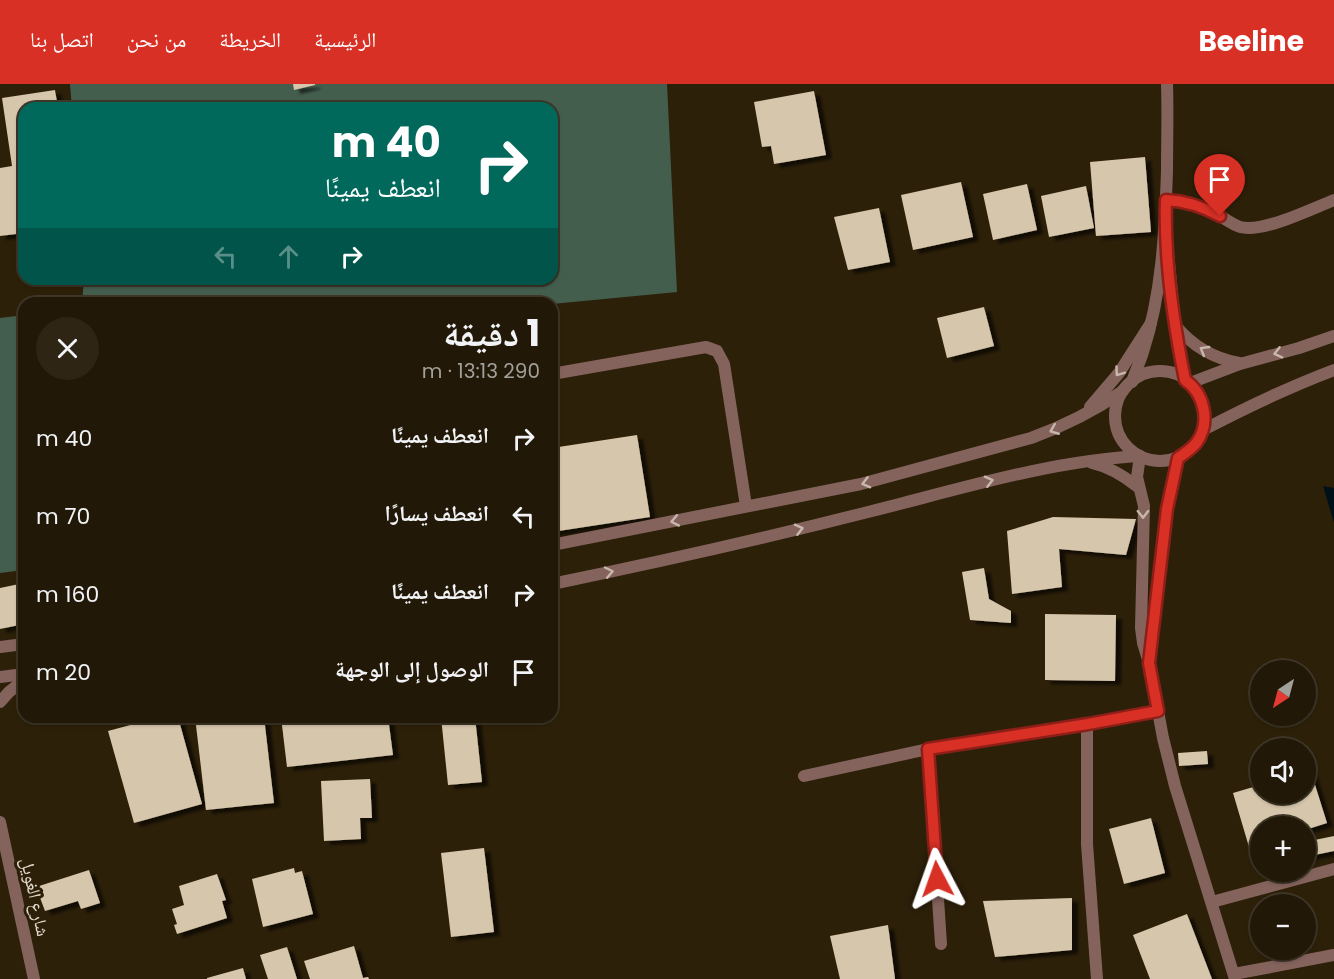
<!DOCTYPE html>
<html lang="ar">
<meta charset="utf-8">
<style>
:root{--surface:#221807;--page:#2e2515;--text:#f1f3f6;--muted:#a2a09b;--line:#3f3728;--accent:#d93025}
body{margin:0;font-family:Poppins,"Noto Naskh Arabic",sans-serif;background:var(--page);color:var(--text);direction:rtl;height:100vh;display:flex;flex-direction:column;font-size:22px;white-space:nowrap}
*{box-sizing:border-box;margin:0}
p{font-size:20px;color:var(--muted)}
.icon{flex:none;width:33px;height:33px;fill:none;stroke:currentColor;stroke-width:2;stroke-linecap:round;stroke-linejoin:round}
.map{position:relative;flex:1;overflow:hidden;direction:ltr}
.side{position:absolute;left:18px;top:213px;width:540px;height:426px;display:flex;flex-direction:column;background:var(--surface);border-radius:18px;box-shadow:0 2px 4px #0004,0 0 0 2px var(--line);direction:rtl}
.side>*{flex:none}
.banner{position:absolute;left:18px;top:18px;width:540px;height:183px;border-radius:18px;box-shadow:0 2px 4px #0004,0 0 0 2px var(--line);direction:rtl;background:#00695c;color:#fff;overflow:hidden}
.needle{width:39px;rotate:216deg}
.buttons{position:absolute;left:1250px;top:576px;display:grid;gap:12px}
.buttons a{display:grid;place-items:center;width:66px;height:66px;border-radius:50%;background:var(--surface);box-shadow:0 2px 4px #0004,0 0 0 2px var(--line);font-size:30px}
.pin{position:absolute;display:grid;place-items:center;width:51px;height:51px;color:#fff;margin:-62px -26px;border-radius:50% 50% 50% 0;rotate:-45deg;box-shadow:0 0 6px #0007}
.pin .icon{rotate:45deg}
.me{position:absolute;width:66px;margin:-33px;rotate:356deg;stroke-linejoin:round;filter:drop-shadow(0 0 4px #0008)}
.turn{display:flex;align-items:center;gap:21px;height:126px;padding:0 18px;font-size:27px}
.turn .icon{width:78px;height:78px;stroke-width:2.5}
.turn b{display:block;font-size:42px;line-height:51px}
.lanes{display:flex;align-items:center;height:57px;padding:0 18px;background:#0003;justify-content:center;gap:30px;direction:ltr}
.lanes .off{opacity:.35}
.round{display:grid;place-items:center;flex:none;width:63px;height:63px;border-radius:32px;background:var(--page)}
.head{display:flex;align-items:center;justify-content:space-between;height:102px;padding:0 18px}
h1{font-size:36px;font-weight:700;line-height:45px}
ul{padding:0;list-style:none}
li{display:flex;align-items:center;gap:18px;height:78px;padding:0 18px}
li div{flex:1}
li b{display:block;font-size:22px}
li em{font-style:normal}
header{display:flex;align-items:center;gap:36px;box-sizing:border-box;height:84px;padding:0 30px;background:var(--accent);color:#fff}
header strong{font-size:28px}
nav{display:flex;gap:33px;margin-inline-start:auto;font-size:21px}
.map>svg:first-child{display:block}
.forest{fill:#445e4e}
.water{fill:#001018}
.building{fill:#d6c6ab;filter:url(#shadow)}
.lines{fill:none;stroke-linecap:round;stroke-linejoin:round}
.minor{stroke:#85635d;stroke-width:12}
.tertiary{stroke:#85635d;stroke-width:12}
.oneway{stroke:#c8b7ac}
.route-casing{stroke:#8d1f18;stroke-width:15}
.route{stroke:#d93025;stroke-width:10}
.labels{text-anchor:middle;stroke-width:6;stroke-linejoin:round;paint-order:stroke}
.street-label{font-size:18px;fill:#e4dbce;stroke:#2d2009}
</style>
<header>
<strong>Beeline</strong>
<nav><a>الرئيسية</a><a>الخريطة</a><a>من نحن</a><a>اتصل بنا</a></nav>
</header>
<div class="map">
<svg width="1334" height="895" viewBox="0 0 1334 895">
<defs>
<filter id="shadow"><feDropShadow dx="6" dy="4" stdDeviation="1.5" flood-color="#0009"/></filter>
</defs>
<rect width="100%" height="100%" fill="#2d2009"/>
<g class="forest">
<polygon points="70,0 667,0 677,208 552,220 552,219 82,219 84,195 552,195 552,24 72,24"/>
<polygon points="24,231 24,486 0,489 0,234"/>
</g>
<polygon class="water" points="1323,402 1334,404 1334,439"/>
<g class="building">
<polygon points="293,0 315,0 315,1 294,6"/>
<polygon points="55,6 58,24 24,24 24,149 0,152 0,84 12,82 2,14"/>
<polygon points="814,7 826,71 774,80 771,62 762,63 754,18"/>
<polygon points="1145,73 1151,148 1096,152 1090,78"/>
<polygon points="961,98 973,153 913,166 901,111"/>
<polygon points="1027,100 1037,146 993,156 983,110"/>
<polygon points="1086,102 1094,144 1049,153 1041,112"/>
<polygon points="879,124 890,178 848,186 834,133"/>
<polygon points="984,223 994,262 947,274 937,234"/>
<polygon points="637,351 650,433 552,448 552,364"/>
<polygon points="1053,433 1136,435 1126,471 1059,465 1062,503 1012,510 1007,447"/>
<polygon points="984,484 989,515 1011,527 1011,539 970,536 962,488"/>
<polygon points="24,499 24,540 0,545 0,504"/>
<polygon points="1045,530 1116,531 1115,597 1045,596"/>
<polygon points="160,633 178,633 202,720 134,739 108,647"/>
<polygon points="195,633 264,633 274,719 206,726"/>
<polygon points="281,633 388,633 393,671 287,683"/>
<polygon points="441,633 475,633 482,698 448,701"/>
<polygon points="1207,667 1208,680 1179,682 1178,669"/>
<polygon points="1310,685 1327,739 1305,746 1305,742 1260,742 1260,760 1249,763 1233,709 1260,701 1260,710 1305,710 1305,687"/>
<polygon points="370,695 372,734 360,734 361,755 324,757 321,697"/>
<polygon points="1151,734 1165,789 1124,800 1109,745"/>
<polygon points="1334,752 1334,767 1305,773 1305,758"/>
<polygon points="484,764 494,848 451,853 441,769"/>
<polygon points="294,784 295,789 302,787 313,830 263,843 252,795"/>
<polygon points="89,786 100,819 81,825 78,817 45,827 36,803"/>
<polygon points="217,790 226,816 222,817 227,834 177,850 174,841 177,840 172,825 184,821 179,802"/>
<polygon points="1072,814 1072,866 995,873 983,817"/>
<polygon points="1187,830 1212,895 1150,895 1133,851"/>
<polygon points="888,841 895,895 840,895 830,852"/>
<polygon points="354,862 363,894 368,893 369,895 310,895 304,877"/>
<polygon points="287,863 297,895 268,895 260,871"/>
<polygon points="243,884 246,895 207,895 207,894"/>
</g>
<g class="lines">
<g class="minor">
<path d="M1166 116C1185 117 1203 121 1220 132 1227 136 1232 140 1240 143 1263 149 1311 125 1334 116"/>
<polyline points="1168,168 1175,241 1186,296"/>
<polyline points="552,290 706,263 717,267 724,280 746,422"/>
<path d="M1132 298C1135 288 1140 278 1143 268 1162 210 1165 147 1167 87 1167 58 1168 29 1167 0"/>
<polyline points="1140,372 1137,393 1144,422 1141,544 1143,559 1149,579 1163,654 1175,702 1235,895"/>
<polyline points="1149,572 1167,425 1178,374"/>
<polyline points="1087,640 1087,760 1097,895"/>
<polyline points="928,665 941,860"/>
<polyline points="804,692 928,665 1087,640 1158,627"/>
<polyline points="1212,818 1334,785"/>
<polyline points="1234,890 1334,871"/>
</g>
<g class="tertiary">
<path d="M1175 241C1192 262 1212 274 1239 279"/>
<circle cx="1160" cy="332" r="45"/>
<polyline points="1190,299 1240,280 1299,264 1334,252"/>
<polyline points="1090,323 1119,289 1151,239"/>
<path d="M1203 346C1245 324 1289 303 1334 286"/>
<path d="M1092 379C1110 383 1124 392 1138 403"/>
<path d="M552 461 861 400 1031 354C1064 342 1094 327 1123 307"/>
<path d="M552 500C659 478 766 454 872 427 960 405 1049 377 1140 372"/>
<polyline points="0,563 24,560"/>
<polyline points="0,593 24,590"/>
<polyline points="0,618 9,608 24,596"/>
<polyline points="0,738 34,895"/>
</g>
</g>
<defs><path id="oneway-chevron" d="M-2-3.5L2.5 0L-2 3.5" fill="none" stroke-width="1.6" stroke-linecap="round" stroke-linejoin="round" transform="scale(1.5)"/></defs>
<g class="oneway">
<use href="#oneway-chevron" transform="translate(1204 266) rotate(-149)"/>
<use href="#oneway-chevron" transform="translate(1278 269) rotate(166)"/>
<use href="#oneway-chevron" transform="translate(1119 288) rotate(126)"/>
<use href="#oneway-chevron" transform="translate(1054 346) rotate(158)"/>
<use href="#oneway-chevron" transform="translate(989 397) rotate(-14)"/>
<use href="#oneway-chevron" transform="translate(866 399) rotate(166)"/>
<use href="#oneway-chevron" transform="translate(1143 430) rotate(89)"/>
<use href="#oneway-chevron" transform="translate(675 437) rotate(169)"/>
<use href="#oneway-chevron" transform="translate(799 445) rotate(-14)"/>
<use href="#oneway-chevron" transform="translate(609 488) rotate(-12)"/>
</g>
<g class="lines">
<g class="route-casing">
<path id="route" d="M937 795 928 665 1088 640 1158 627 1149 579 1167 425 1178 374C1185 369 1192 365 1197 358 1211 338 1204 309 1185 296 1173 237 1164 176 1166 116 1186 117 1202 122 1220 132"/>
</g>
<use href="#route" class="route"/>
</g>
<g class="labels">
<g class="street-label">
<text transform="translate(35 813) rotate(78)" y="6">شارع الغويل</text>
</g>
</g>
</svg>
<div class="buttons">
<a><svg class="needle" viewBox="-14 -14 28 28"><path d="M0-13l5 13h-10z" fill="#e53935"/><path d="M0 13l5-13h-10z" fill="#a2a09b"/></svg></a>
<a><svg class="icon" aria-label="sound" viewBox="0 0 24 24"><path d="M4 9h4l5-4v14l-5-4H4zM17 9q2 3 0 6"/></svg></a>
<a>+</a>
<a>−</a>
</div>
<div class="pin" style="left:1220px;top:132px;background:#d93025"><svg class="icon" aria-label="arrive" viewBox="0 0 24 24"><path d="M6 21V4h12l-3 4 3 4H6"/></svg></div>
<svg class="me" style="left:937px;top:795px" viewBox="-20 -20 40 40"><path d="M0-17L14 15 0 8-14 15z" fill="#d93025" stroke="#fff" stroke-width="4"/></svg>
<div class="banner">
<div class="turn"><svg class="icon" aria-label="right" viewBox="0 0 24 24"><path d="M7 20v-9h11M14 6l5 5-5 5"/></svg><div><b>40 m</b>انعطف يمينًا</div></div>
<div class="lanes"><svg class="icon off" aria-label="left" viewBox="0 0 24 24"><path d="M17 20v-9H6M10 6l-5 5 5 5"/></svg><svg class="icon off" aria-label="ahead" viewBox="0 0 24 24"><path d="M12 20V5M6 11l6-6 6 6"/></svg><svg class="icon" aria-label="right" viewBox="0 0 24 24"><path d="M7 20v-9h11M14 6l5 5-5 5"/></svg></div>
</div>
<section class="side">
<div class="head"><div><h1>1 دقيقة</h1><p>290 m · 13:13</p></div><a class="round"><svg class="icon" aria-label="close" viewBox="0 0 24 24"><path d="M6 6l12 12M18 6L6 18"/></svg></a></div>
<ul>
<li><svg class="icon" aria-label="right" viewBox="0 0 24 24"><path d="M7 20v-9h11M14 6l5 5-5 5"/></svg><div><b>انعطف يمينًا</b></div><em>40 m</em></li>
<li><svg class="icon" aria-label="left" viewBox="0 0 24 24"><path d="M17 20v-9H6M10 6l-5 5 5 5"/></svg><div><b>انعطف يسارًا</b></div><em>70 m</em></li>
<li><svg class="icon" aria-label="right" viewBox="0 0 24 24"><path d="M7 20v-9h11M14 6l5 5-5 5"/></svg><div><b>انعطف يمينًا</b></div><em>160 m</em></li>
<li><svg class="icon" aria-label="arrive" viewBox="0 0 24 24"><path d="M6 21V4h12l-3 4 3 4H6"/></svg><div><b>الوصول إلى الوجهة</b></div><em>20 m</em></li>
</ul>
</section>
</div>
